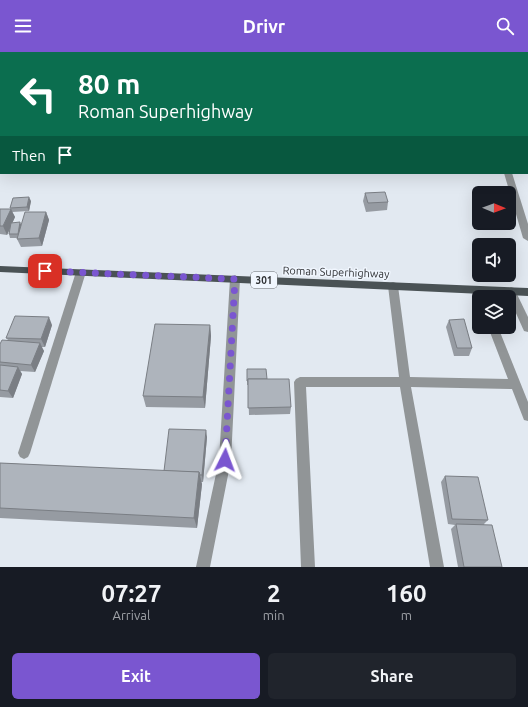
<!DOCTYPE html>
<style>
:root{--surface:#171b24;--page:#20242c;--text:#f1f3f6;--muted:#9ea1a6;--accent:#7a56d0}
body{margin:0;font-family:Ubuntu,sans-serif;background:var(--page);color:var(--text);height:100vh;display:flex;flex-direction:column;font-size:15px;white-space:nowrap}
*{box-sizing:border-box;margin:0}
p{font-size:13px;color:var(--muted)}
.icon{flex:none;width:22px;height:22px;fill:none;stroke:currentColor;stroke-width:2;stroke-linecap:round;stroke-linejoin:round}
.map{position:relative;height:515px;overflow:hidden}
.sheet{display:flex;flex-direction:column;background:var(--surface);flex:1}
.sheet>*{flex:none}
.guide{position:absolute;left:0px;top:0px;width:528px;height:122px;box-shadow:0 4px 16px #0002;background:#0b6e4f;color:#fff;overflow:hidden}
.needle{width:26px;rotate:91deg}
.controls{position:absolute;left:472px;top:134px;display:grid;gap:8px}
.controls a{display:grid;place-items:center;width:44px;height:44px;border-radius:6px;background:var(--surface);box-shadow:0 4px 16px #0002;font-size:20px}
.pin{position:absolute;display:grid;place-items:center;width:34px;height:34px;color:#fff;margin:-17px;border-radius:8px;box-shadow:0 2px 6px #0006}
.me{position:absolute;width:44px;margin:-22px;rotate:3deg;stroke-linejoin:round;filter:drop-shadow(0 0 3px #0008)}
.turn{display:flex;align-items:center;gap:14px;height:84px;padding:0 12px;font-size:18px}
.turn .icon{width:52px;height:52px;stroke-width:2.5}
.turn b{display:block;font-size:28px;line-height:34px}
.then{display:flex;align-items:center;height:38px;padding:0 12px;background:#0003;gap:8px;font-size:15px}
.eta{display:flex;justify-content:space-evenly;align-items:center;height:68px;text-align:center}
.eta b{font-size:24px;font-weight:700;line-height:28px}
.cta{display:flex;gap:8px;margin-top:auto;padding:8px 12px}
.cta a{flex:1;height:46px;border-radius:6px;background:var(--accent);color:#fff;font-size:16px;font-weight:700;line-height:46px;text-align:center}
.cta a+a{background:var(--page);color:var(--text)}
header{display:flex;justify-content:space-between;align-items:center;height:52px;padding:0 12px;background:var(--accent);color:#fff;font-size:18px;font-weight:700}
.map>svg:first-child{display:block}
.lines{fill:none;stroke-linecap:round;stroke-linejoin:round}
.minor{fill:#919597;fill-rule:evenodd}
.major{fill:#4a5255;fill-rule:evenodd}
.wall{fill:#969ba2}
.shaded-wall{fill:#7a7e84}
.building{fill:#aeb4bc;stroke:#7a7e84}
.route{stroke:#7a56d0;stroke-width:7;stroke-dasharray:0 12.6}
.labels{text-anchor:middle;stroke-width:3;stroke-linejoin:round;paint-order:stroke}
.shield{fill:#f0f6fe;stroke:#696c71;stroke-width:1}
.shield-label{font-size:10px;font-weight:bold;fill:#2f3134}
.street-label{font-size:11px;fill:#2f3134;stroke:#f0f6fe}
</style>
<header><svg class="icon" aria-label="menu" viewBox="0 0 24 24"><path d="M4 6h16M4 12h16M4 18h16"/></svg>Drivr<svg class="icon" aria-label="search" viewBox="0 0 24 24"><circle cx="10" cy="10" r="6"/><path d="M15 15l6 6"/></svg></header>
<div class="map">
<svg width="528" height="515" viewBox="0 0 528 515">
<rect width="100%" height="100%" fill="#e2e9f1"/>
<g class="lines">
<g class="minor">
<rect x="480" y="0" width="6" height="1"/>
<rect x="527" y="7" width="1" height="4"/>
<polygon points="504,121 512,121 528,172 528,189 523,186"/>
<polygon points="81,217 86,220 30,401 28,405 24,407 20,405 18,401 76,220"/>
<polygon points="235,223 240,227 231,408 210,515 196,515 219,408 230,227"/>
<polygon points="393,230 396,231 398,234 410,325 508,327 488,275 498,275 528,350 528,369 524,368 512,337 411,335 444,515 430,515 400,335 306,335 315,515 301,515 294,330 296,327 300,325 399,325 388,234 390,231"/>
<polygon points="511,235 514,236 528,265 528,280 524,279 506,239 508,236"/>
</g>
<polygon class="major" points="0,214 528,236 528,244 0,220"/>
</g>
<g class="wall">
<polygon points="365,141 388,150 387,158 366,160 363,149"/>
<polygon points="31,149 29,159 12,160 15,165 12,171 22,173 46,160 49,168 42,194 21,195 17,187 18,186 10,186 9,182 10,177 7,183 0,182 0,157 11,157 10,156"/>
<polygon points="449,268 472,296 469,304 454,304 446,275"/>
<polygon points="52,273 45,295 41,295 44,299 35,320 20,319 22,322 13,346 0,345 0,292 8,288 6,286"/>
<polygon points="210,273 211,284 205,356 146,355 143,344"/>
<polygon points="247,317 267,327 291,355 290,362 249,363 248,333 247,333"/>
<polygon points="207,385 203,430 201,430 202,432 197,476 0,466 0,411 164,419"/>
<polygon points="445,424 488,468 484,472 502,515 458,515 451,477 455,473 448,472 441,430"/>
</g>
<g class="shaded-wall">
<polygon points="29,145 31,149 29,159 27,155"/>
<polygon points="11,157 15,165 7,183 3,174"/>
<polygon points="46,160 49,168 42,194 39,186"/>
<polygon points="20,170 22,175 20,186 18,182"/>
<polygon points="49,265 52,273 45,295 41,287"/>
<polygon points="210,273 211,284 205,356 203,345"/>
<polygon points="40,291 44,299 35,320 31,313"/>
<polygon points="18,315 22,322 13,346 8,339"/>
<polygon points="206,378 207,385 203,430 202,423"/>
<polygon points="199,420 202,432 197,476 194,466"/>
</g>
<g class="building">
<polygon points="385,140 388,150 368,151 365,141"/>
<polygon points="29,145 27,155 10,156 13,146"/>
<polygon points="0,157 11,157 3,174 0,174"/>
<polygon points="25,160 46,160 39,186 17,187"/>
<polygon points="20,170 18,182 9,182 11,171"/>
<polygon points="15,264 49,265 41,287 6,286"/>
<polygon points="464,267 472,296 457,296 449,268"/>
<polygon points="155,272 210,273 203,345 143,344"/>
<polygon points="2,288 40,291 31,313 0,310 0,292"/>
<polygon points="0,313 18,315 8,339 0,338"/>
<polygon points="247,317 266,317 267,327 248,327 248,329 247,329"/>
<polygon points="248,327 289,327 291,355 248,356"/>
<polygon points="169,377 206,378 202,423 200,423 199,420 164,419"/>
<polygon points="0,411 199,420 194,466 0,456"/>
<polygon points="445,424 478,425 488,468 452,467"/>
<polygon points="456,472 492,473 502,515 464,515"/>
</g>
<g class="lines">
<polyline class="route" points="45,219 235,227 225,408"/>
</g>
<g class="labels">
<rect class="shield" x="251" y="220" width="26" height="16" rx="3"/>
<g class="shield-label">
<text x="264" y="232">301</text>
</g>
<g class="street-label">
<text transform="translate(336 220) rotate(2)" y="4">Roman Superhighway</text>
</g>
</g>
</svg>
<div class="controls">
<a><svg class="needle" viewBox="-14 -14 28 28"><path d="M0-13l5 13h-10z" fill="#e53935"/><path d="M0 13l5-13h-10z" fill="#9ea1a6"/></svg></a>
<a><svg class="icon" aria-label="sound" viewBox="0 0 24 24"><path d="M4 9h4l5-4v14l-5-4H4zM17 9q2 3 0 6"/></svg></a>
<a><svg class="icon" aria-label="layers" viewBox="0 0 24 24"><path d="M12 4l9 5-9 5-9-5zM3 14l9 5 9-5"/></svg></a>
</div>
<div class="pin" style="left:45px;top:219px;background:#d93025"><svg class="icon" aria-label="arrive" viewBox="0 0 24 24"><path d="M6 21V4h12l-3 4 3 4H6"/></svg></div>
<svg class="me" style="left:225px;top:408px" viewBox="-20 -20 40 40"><path d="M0-17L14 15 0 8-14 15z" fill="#7a56d0" stroke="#fff" stroke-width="4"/></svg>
<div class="guide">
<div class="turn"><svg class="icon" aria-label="left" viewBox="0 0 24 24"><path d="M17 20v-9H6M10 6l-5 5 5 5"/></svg><div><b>80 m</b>Roman Superhighway</div></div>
<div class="then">Then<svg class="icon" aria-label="arrive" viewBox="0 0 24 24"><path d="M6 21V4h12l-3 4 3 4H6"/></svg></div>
</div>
</div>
<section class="sheet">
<div class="eta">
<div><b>07:27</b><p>Arrival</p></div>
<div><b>2</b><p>min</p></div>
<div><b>160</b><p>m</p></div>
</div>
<div class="cta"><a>Exit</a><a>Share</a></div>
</section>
